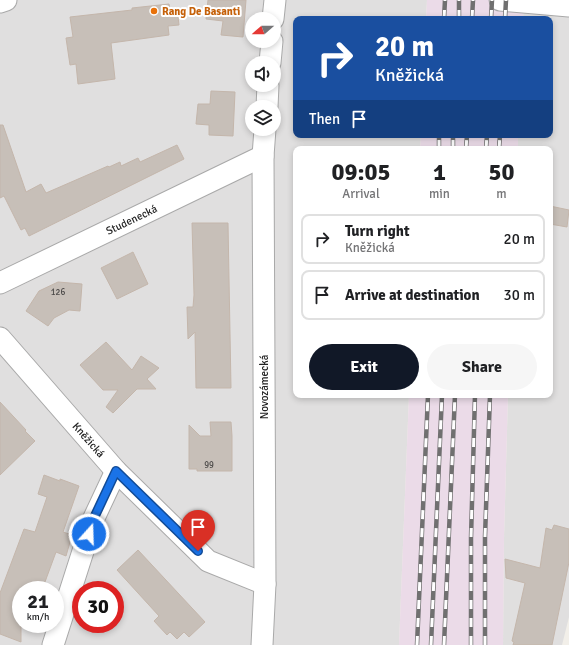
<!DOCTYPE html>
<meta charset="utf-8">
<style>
:root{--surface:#fff;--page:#f6f6f6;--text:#202124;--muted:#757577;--line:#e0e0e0;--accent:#111827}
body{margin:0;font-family:Signika,sans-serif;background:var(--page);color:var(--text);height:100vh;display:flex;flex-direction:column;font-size:15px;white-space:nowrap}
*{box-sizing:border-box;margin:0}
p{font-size:13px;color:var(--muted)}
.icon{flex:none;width:22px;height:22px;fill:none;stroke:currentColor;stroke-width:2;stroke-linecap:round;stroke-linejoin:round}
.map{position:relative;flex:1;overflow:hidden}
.panel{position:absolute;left:293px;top:146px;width:260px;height:252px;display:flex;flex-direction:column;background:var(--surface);border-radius:8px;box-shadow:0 2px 6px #0003}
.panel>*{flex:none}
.hud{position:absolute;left:293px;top:16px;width:260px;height:122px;border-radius:8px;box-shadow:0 2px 6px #0003;background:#1a4fa0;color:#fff;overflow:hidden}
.needle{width:26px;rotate:250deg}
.buttons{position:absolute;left:245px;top:12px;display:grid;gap:8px}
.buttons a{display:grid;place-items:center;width:36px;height:36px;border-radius:50%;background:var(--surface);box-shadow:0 2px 6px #0003;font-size:20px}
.speed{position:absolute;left:12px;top:581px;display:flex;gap:8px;font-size:20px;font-weight:700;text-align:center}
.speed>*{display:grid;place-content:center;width:52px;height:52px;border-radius:50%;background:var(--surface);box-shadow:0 2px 6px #0003;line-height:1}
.speed small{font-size:10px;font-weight:400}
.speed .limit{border:6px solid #d22;background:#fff;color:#111}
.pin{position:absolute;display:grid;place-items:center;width:34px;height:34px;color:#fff;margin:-41px -17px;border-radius:50% 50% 50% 0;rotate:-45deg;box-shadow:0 0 4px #0007}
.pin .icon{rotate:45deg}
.me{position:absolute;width:44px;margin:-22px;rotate:20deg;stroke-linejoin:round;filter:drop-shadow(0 0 3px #0008)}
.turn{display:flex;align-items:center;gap:14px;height:84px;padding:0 16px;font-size:18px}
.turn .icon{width:52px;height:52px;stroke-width:2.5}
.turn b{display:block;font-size:28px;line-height:34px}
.then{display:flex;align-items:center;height:38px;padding:0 16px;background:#0003;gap:8px;font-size:15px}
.eta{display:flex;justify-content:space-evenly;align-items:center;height:68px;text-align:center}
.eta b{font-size:24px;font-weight:800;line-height:28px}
.cta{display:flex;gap:8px;margin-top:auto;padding:8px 16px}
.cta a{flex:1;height:46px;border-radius:24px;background:var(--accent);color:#fff;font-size:16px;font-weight:800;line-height:46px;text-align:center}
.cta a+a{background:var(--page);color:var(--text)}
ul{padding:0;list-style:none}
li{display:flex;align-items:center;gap:12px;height:50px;margin:0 8px 6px;padding:0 8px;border:2px solid var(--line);border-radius:8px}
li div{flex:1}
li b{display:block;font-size:15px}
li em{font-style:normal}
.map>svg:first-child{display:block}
.residential{fill:#e0dfdf;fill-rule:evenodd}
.industrial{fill:#ebdbe8}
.building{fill:#c7bfb8;stroke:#c4b6ab}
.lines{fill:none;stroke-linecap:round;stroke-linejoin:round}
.street-casing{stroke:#a9a9a9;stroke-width:23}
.street{stroke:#fff;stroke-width:21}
.rail-casing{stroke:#707070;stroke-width:4.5}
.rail{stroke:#fff;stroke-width:3;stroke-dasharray:9;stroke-linecap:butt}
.route-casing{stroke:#114b97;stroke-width:10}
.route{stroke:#1a73e8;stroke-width:7}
.food-dot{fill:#e8710a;stroke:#fff;stroke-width:1.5}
.labels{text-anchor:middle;stroke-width:4;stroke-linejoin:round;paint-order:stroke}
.number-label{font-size:9px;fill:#4b4948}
.food-label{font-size:11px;font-weight:bold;fill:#c56008;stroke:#fff;text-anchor:start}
.street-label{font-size:11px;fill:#222;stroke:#fff}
</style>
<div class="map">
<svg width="569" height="645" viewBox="0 0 569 645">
<rect width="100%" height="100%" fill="#f2efe9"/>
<g class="residential">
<path d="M0 0H427L426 19H296V135H421L420 149H296V395H409L399 645H0ZM252 19H274V41H252ZM252 63H274V85H252ZM252 107H274V129H252ZM21 590H55V624H21ZM81 590H115V624H81Z"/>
<polygon points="524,0 569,0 569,617 562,645 503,645 504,538 508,395 550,395 550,149 518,149 518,135 550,135 550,19 523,19"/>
</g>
<g class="industrial">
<polygon points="427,0 524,0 523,19 426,19"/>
<polygon points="421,135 518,135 518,149 420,149"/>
<polygon points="409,395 508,395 504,538 503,645 399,645"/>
</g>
<g class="building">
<polygon points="208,0 246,0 243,37 221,35 223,21 206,19"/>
<polygon points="169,4 170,9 177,8 179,25 168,26 169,35 111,43 115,79 78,84 76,64 70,65 66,38 73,37 70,17 132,10 132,8"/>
<polygon points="211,91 235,92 233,136 209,135 209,125 196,124 198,104 210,104"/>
<polygon points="0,125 3,125 26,192 41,184 46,193 108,166 109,167 120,162 121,166 138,158 140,162 177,145 184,159 29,236 25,228 21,230 4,196 0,198"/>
<polygon points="550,206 569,210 567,227 550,224"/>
<polygon points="192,223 228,223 231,388 196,388 195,332 188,339 187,307 193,307 194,295"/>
<polygon points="133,252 148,284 117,299 101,268"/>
<polygon points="58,282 82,284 80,311 69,310 54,318 48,326 26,311 39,291"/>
<polygon points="106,342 132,370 141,356 159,368 147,379 156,389 137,389 113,413 106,407 118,390 103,390 80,365"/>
<polygon points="0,402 26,430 25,431 35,441 0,475"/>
<polygon points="210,422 231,422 232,436 232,471 197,471 197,469 189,469 189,425 200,436 211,436"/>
<polygon points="44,475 60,481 60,479 79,486 63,532 72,535 66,556 56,552 42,590 21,590 21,642 0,634 0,593 24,529 35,532 47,497 38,494"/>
<polygon points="554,525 569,529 569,562 552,645 513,645 514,642 512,641 525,583 506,578 505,559 540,568 546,528 552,530"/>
<polygon points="138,550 205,622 189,637 184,632 177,639 170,632 167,635 154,621 159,616 117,570"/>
</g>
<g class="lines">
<g class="street-casing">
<g id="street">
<polyline points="500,0 569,6"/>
<polyline points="0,2 6,0"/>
<polyline points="273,19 275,0"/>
<polyline points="270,63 272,41"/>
<polyline points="267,107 268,85"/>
<path id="s1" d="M0 283 263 156"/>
<path id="s2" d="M0 338 116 471 208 561 265 584"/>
<polyline points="53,645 93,520 116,471"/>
<polyline points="262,645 265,584 263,156 265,129"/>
</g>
</g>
<use href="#street" class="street"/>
<g class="rail-casing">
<g id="rail">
<polyline points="444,19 445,0"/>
<polyline points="459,19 459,0"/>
<polyline points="472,19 473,0"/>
<polyline points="491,19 492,0"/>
<polyline points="505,19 506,0"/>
<polyline points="439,149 439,135"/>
<polyline points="453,149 453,135"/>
<polyline points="466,149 467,135"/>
<polyline points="486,149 487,135"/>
<polyline points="499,149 500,135"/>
<polyline points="417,645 428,395"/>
<polyline points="431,645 442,395"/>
<polyline points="444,645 455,395"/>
<polyline points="471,645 471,538 475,395"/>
<polyline points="485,645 485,537 490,395"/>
</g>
</g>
<use href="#rail" class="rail"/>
</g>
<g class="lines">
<g class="route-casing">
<polyline id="route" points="89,534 93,520 116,471 198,551"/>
</g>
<use href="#route" class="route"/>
</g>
<circle class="food-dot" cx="154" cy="11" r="4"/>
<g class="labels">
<g class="number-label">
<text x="58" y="295">126</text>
<text x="209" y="468">99</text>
</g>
<g class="food-label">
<text x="162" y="15">Rang De Basanti</text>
</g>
<g class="street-label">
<text dy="4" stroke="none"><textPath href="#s1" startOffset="146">Studenecká</textPath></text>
<text transform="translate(264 387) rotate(-90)" y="4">Novozámecká</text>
<text dy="4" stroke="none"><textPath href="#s2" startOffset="135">Kněžická</textPath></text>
</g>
</g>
</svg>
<div class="buttons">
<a><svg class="needle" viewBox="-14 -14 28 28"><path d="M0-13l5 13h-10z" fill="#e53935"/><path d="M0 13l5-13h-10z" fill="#757577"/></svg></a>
<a><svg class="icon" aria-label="sound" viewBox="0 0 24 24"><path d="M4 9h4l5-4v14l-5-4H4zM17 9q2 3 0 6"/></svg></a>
<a><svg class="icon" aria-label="layers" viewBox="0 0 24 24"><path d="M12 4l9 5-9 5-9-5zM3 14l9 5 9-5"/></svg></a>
</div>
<div class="speed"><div>21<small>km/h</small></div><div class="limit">30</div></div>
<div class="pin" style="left:198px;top:551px;background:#d93025"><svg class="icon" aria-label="arrive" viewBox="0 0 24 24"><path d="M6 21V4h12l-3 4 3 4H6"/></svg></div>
<svg class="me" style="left:89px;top:534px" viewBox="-20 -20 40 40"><circle r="17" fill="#1a73e8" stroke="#fff" stroke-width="3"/><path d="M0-11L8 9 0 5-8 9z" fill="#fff"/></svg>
<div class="hud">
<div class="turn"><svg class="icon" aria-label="right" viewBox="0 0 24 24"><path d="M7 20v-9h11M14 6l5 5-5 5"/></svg><div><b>20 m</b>Kněžická</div></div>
<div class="then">Then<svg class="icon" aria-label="arrive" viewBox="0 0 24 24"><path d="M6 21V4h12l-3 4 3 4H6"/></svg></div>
</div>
<section class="panel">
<div class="eta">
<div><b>09:05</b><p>Arrival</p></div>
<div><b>1</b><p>min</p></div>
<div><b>50</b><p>m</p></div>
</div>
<ul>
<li><svg class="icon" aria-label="right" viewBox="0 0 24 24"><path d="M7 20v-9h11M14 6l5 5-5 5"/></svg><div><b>Turn right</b><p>Kněžická</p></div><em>20 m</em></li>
<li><svg class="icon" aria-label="arrive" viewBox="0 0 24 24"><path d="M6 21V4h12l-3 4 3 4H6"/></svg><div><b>Arrive at destination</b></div><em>30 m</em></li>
</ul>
<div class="cta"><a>Exit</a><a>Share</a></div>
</section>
</div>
